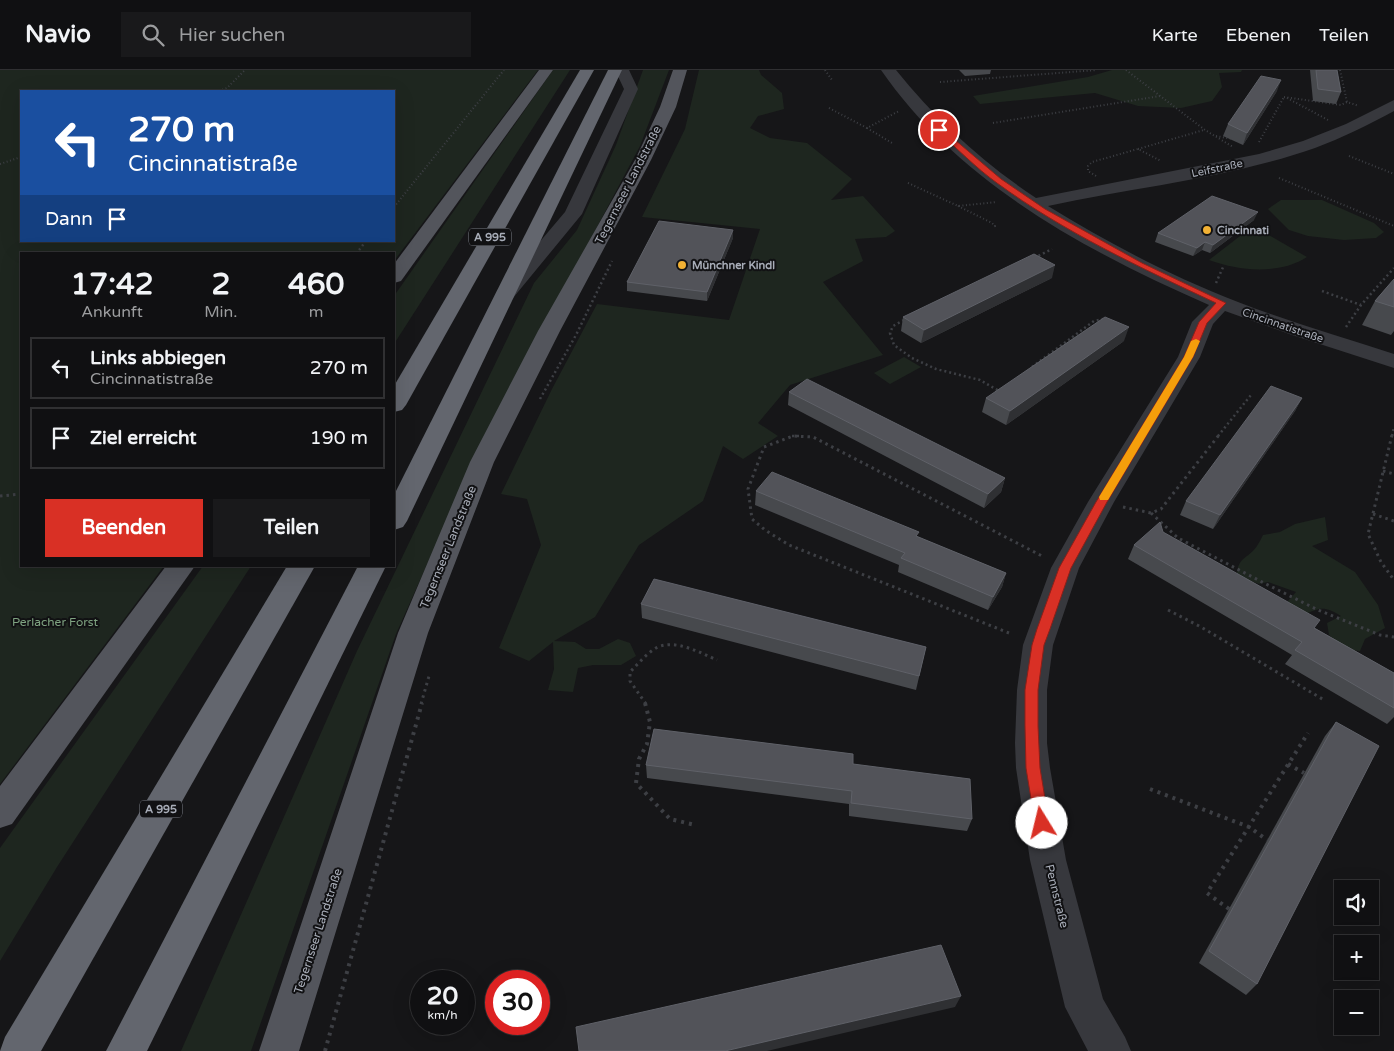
<!DOCTYPE html>
<html lang="de">
<meta charset="utf-8">
<style>
:root{--surface:#101012;--page:#19191b;--text:#f1f3f6;--muted:#9c9d9f;--line:#303032;--accent:#d93025}
body{margin:0;font-family:"Varela Round",sans-serif;background:var(--page);color:var(--text);height:100vh;display:flex;flex-direction:column;font-size:19px;white-space:nowrap}
*{box-sizing:border-box;margin:0}
p{font-size:16px;color:var(--muted)}
.icon{flex:none;width:28px;height:28px;fill:none;stroke:currentColor;stroke-width:2;stroke-linecap:round;stroke-linejoin:round}
.map{position:relative;flex:1;overflow:hidden}
.details{position:absolute;left:20px;top:182px;width:375px;height:315px;display:flex;flex-direction:column;background:var(--surface);border-radius:0px;box-shadow:0 5px 20px #0002,0 0 0 1px var(--line)}
.details>*{flex:none}
.top-card{position:absolute;left:20px;top:20px;width:375px;height:152px;border-radius:0px;box-shadow:0 5px 20px #0002,0 0 0 1px var(--line);background:#1a4fa0;color:#fff;overflow:hidden}
.buttons{position:absolute;left:1334px;top:810px;display:grid;gap:10px}
.buttons a{display:grid;place-items:center;width:45px;height:45px;border-radius:0px;background:var(--surface);box-shadow:0 5px 20px #0002,0 0 0 1px var(--line);font-size:25px}
.speed{position:absolute;left:410px;top:900px;display:flex;gap:10px;font-size:25px;font-weight:700;text-align:center}
.speed>*{display:grid;place-content:center;width:65px;height:65px;border-radius:50%;background:var(--surface);box-shadow:0 5px 20px #0002,0 0 0 1px var(--line);line-height:1}
.speed small{font-size:12px;font-weight:400}
.speed .limit{border:8px solid #d22;background:#fff;color:#111}
.pin{position:absolute;display:grid;place-items:center;width:42px;height:42px;color:#fff;margin:-21px;border:2px solid #fff;border-radius:50%;box-shadow:0 1px 5px #0007}
.me{position:absolute;width:55px;margin:-28px;rotate:351deg;stroke-linejoin:round;filter:drop-shadow(0 0 4px #0008)}
.turn{display:flex;align-items:center;gap:18px;height:105px;padding:0 25px;font-size:22px}
.turn .icon{width:65px;height:65px;stroke-width:2.5}
.turn b{display:block;font-size:35px;line-height:42px}
.then{display:flex;align-items:center;height:48px;padding:0 25px;background:#0003;gap:10px;font-size:19px}
.eta{display:flex;justify-content:space-evenly;align-items:center;height:85px;text-align:center}
.eta b{font-size:30px;font-weight:800;line-height:35px}
.cta{display:flex;gap:10px;margin-top:auto;padding:10px 25px}
.cta a{flex:1;height:58px;border-radius:0px;background:var(--accent);color:#fff;font-size:20px;font-weight:800;line-height:58px;text-align:center}
.cta a+a{background:var(--page);color:var(--text)}
ul{padding:0;list-style:none}
li{display:flex;align-items:center;gap:15px;height:62px;margin:0 10px 8px;padding:0 15px;border:2px solid var(--line);border-radius:0px}
li div{flex:1}
li b{display:block;font-size:19px}
li em{font-style:normal}
header{display:flex;align-items:center;gap:30px;box-sizing:border-box;height:70px;padding:0 25px;background:var(--surface);border-bottom:1px solid var(--line)}
header strong{font-size:24px}
nav{display:flex;gap:28px;margin-inline-start:auto;font-size:18px}
.search{width:350px;height:45px;background:var(--page);display:flex;align-items:center;gap:12px;box-sizing:border-box;padding:0 18px;border-radius:0px;color:var(--muted);font-size:19px}
.map>svg:first-child{display:block}
.green{fill:#1e261f;fill-rule:evenodd}
.lines{fill:none;stroke-linecap:round;stroke-linejoin:round}
.path-far3{stroke:#3d3f44;stroke-width:2;stroke-dasharray:1 2.5;stroke-linecap:butt}
.path-far2{stroke:#3d3f44;stroke-width:2.5;stroke-dasharray:2 3;stroke-linecap:butt}
.path-far1{stroke:#3d3f44;stroke-width:3;stroke-dasharray:2.5 4;stroke-linecap:butt}
.path{stroke:#3d3f44;stroke-width:4;stroke-dasharray:3 5;stroke-linecap:butt}
.minor{fill:#37383d;fill-rule:evenodd}
.major{fill:#53555c;fill-rule:evenodd}
.highway{fill:#63666e;fill-rule:evenodd}
.wall{fill:#47494d}
.shaded-wall{fill:#2f3033}
.building{fill:#525359;stroke:#5f6168}
.route{fill:#d93025;stroke:#8d1f18}
.slow{fill:#f59e0b}
.poi-dot{fill:#f2b134;stroke:#111113;stroke-width:2}
.labels{text-anchor:middle;stroke-width:4;stroke-linejoin:round;paint-order:stroke}
.far-street-label{font-size:11px;fill:#a8adb8;stroke:#111113}
.far-poi-label{font-size:11px;font-weight:bold;fill:#a8adb8;stroke:#111113;text-anchor:start}
.shield{fill:#111113;stroke:#7b7e86;stroke-width:1}
.shield-label{font-size:11px;font-weight:bold;fill:#a8adb8}
.street-label{font-size:12px;fill:#a8adb8;stroke:#111113}
.park-label{font-size:12px;fill:#7fa381;stroke:#111113}
</style>
<header>
<strong>Navio</strong>
<div class="search"><svg class="icon" aria-label="search" viewBox="0 0 24 24"><circle cx="10" cy="10" r="6"/><path d="M15 15l6 6"/></svg>Hier suchen</div>
<nav><a>Karte</a><a>Ebenen</a><a>Teilen</a></nav>
</header>
<div class="map">
<svg width="1394" height="981" viewBox="0 0 1394 981">
<rect width="100%" height="100%" fill="#161618"/>
<g class="green">
<path d="M0 0H538L394 191V184H21V496H164L0 714ZM21 21H394V171H21Z"/>
<polygon points="553,0 570,0 394,274 394,226"/>
<polygon points="643,0 669,0 640,76 475,387 396,564 251,981 181,981 357,581 534,213 577,160 616,75"/>
<polygon points="699,0 759,0 761,5 782,23 784,39 758,46 750,58 770,68 807,73 852,109 831,130 863,126 895,161 886,167 855,169 863,191 823,212 883,285 790,315 758,353 778,366 743,389 723,376 703,431 639,475 595,547 554,571 575,572 586,579 599,579 618,569 630,573 636,586 621,595 593,595 578,598 573,622 548,620 554,599 553,572 529,591 499,578 541,475 527,429 501,424 552,319 597,234 729,250 760,159 642,147 685,59"/>
<polygon points="1112,0 1242,0 1241,2 1219,3 1222,17 1212,31 1181,38 1138,36 1095,23 980,34 973,26 1088,7"/>
<polygon points="1281,130 1322,130 1374,153 1384,162 1376,168 1344,170 1308,166 1289,160 1268,139"/>
<path d="M1253 156 1307 187C1279 205 1239 201 1209 190Z"/>
<polygon points="904,287 921,297 890,314 874,303"/>
<path d="M1325 447 1328 470 1312 476 1355 502 1378 535 1385 558 1365 569 1360 581 1345 579 1329 565 1327 553 1341 546C1325 536 1320 537 1304 545L1288 538V531L1296 522 1268 512 1259 514 1237 506C1237 487 1248 489 1257 476 1259 473 1261 469 1263 465L1280 462 1295 454Z"/>
<polygon points="203,496 251,496 57,797 0,891 0,778"/>
</g>
<g class="lines">
<g class="path-far3">
<polyline points="825,0 832,10"/>
<polyline points="1126,0 1205,60 1233,77"/>
<polyline points="1340,0 1347,32 1359,36"/>
<polyline points="940,12 1097,0"/>
<polyline points="219,21 227,18 245,0"/>
<polyline points="1284,27 1341,35 1347,32"/>
<polyline points="1287,28 1328,50"/>
<polyline points="829,38 867,58 899,41"/>
<polyline points="993,53 1160,26"/>
<polyline points="867,58 892,73 892,75"/>
<polyline points="1216,66 1232,69"/>
<polyline points="1259,72 1284,27"/>
<polyline points="1138,79 1204,60"/>
<polyline points="1349,86 1394,104"/>
<polyline points="0,94 21,87"/>
<polyline points="1096,106 1088,101 1088,96 1092,92 1138,79 1161,91"/>
<polyline points="1279,108 1394,156"/>
<polyline points="908,113 958,136 997,132"/>
<polyline points="958,136 992,153 995,156 993,157"/>
<polyline points="394,137 504,0"/>
</g>
<g class="path-far2">
<polyline points="356,184 366,171"/>
<polyline points="1034,188 1052,179"/>
<polyline points="1216,213 1224,195"/>
<polyline points="1322,221 1361,235 1394,198"/>
<polyline points="904,250 893,256 890,263 894,275 912,288 936,299 980,310 999,321"/>
<polyline points="1346,257 1361,235"/>
<polyline points="1032,297 1094,251 1103,249"/>
<polyline points="540,329 576,265 612,191"/>
<polyline points="792,366 799,366"/>
<polyline points="1218,366 1251,325"/>
<polyline points="1392,366 1394,357"/>
</g>
<g class="path-far1">
<polyline points="1392,365 1368,464 1381,492 1394,510"/>
<polyline points="1383,401 1394,404"/>
<polyline points="0,426 21,424"/>
<polyline points="1123,437 1151,443 1161,439 1219,365"/>
<polyline points="1151,443 1178,468 1264,513 1318,540 1380,565 1394,567"/>
<polyline points="1373,444 1394,451"/>
<polyline points="1168,540 1201,557 1324,630"/>
<polyline points="1009,563 789,475 765,460 752,449 748,419 764,377 793,366 813,367 1044,487"/>
<polyline points="421,634 429,606"/>
<path d="M646 634 630 611V602C638 594 646 584 656 578 674 568 701 583 717 590"/>
</g>
<g class="path">
<polyline points="645,633 650,652 647,674 639,689 636,713 670,749 695,755"/>
<polyline points="1288,694 1304,703"/>
<polyline points="1150,719 1249,757 1267,770"/>
<polyline points="1229,839 1207,823 1308,663"/>
<polyline points="325,981 422,633"/>
</g>
<g class="minor">
<polygon points="615,0 629,0 638,19 582,144 513,228 506,230 499,228 496,224 499,220 565,142 624,19"/>
<path d="M881 0H896C936 50 982 92 1036 128L1259 84 1303 71 1346 54 1394 30V41C1368 55 1342 68 1315 78 1229 108 1137 117 1048 136 1108 173 1173 207 1238 232 1289 252 1342 267 1394 284V298L1292 265 1225 241 1213 254 1200 287 1114 432 1079 498 1053 575 1047 620V673L1050 698 1066 790 1103 929 1125 967 1131 981H1088L1065 937 1030 790 1016 698 1015 673 1017 620 1023 575 1051 498 1088 432 1178 287 1192 252 1209 235C1086 181 959 113 881 0Z"/>
</g>
<g class="major">
<polygon points="539,0 553,0 401,211 394,213 394,194"/>
<polygon points="673,0 687,0 676,37 651,90 560,261 494,392 428,563 299,981 259,981 398,563 470,392 538,261 635,90 660,37"/>
<polygon points="166,496 195,496 12,754 0,758 0,716"/>
</g>
<g class="highway">
<polygon points="580,0 594,0 406,335 402,340 394,342 394,316"/>
<polygon points="608,0 622,0 407,451 403,457 394,460 394,425"/>
<polygon points="287,496 315,496 41,981 0,981 5,967"/>
<polygon points="358,496 386,496 147,981 106,981"/>
</g>
</g>
<g class="wall">
<polygon points="959,0 991,0 990,4 965,6"/>
<polygon points="1310,0 1337,0 1341,22 1336,34 1313,31"/>
<polygon points="1277,21 1243,75 1223,66 1228,54"/>
<polygon points="1254,150 1210,183 1202,180 1193,186 1155,172 1158,163"/>
<polygon points="733,160 733,168 707,231 627,221 627,212"/>
<polygon points="1052,208 921,273 901,261 903,247"/>
<polygon points="1394,209 1394,261 1391,265 1362,255 1375,231"/>
<polygon points="1124,271 1006,355 982,342 986,328"/>
<polygon points="789,322 1005,408 1001,422 984,438 788,335"/>
<polygon points="1302,328 1295,341 1213,459 1180,445 1186,431"/>
<polygon points="756,421 918,467 1006,503 1002,517 988,540 898,502 899,495 755,435"/>
<polygon points="1163,462 1315,558 1394,603 1394,647 1387,654 1285,594 1292,585 1128,489 1134,475"/>
<polygon points="641,534 926,577 916,620 642,548"/>
<polygon points="1336,652 1257,914 1246,925 1199,893 1325,666"/>
<polygon points="853,694 972,749 967,761 849,746 849,734 647,708 646,695"/>
</g>
<g class="shaded-wall">
<polygon points="1281,10 1277,21 1243,75 1247,63"/>
<polygon points="1258,142 1254,150 1210,183 1213,175"/>
<polygon points="733,160 733,168 707,231 707,222"/>
<polygon points="1205,172 1202,180 1193,186 1197,178"/>
<polygon points="1055,195 1052,208 921,273 924,260"/>
<polygon points="1129,257 1124,271 1006,355 1010,341"/>
<polygon points="1302,328 1295,341 1213,459 1220,445"/>
<polygon points="1005,408 1001,422 984,438 988,424"/>
<polygon points="1006,503 1002,517 988,540 993,527"/>
<polygon points="961,926 955,937 767,981 725,981"/>
</g>
<g class="building">
<polygon points="1316,0 1337,0 1341,22 1318,19"/>
<polygon points="1261,6 1281,10 1247,63 1228,54"/>
<polygon points="1212,126 1258,142 1213,175 1205,172 1197,178 1158,163"/>
<polygon points="659,151 733,160 707,222 627,212"/>
<polygon points="1034,184 1055,195 924,260 903,247"/>
<polygon points="1394,209 1394,237 1375,231"/>
<polygon points="1105,247 1129,257 1010,341 986,328"/>
<polygon points="807,309 1005,408 988,424 789,322"/>
<polygon points="1271,316 1302,328 1220,445 1186,431"/>
<polygon points="772,402 919,462 916,466 1006,503 993,527 901,488 905,483 756,421"/>
<polygon points="1160,452 1163,462 1320,550 1314,558 1394,603 1394,638 1295,580 1302,572 1134,475"/>
<polygon points="654,509 926,577 919,606 641,534"/>
<polygon points="1336,652 1379,676 1257,914 1209,881"/>
<polygon points="654,659 853,684 853,694 970,709 972,749 851,733 852,721 646,695"/>
<polygon points="941,875 961,926 725,981 579,981 576,957"/>
</g>
<path class="route" d="M937 58H941L1001 109 1045 139 1142 193 1226 233 1207 253 1193 287 1107 432 1071 498 1050 559 1044 575 1038 620V656L1040 698 1049 753 1047 758 1042 760 1037 758 1035 753 1026 698 1025 656V620L1032 575 1037 559 1059 498 1096 432 1184 287 1199 252 1216 233C1141 198 1064 162 997 113 976 98 957 78 937 61Z"/>
<polygon class="slow" points="1196,269 1200,271 1193,287 1108,430 1100,430 1099,427 1184,287 1191,271"/>
<g class="poi-dot">
<circle cx="1207" cy="160" r="5"/>
<circle cx="682" cy="195" r="5"/>
</g>
<g class="labels">
<g class="far-street-label">
<text transform="translate(1217 98) rotate(-12)" y="4">Leifstraße</text>
<text transform="translate(1283 255) rotate(19)" y="4">Cincinnatistraße</text>
</g>
<g class="far-poi-label">
<text x="1217" y="164">Cincinnati</text>
<text x="692" y="199">Münchner Kindl</text>
</g>
<g class="shield">
<rect x="469" y="158.5" width="42" height="17" rx="4"/>
<rect x="140" y="730.5" width="42" height="17" rx="4"/>
</g>
<g class="shield-label">
<text x="490" y="171">A 995</text>
<text x="161" y="743">A 995</text>
</g>
<g class="street-label">
<text transform="translate(628 115) rotate(-63)" y="4">Tegernseer Landstraße</text>
<text transform="translate(448 477) rotate(-68)" y="4">Tegernseer Landstraße</text>
<text transform="translate(1057 826) rotate(76)" y="4">Pennstraße</text>
<text transform="translate(318 861) rotate(-72)" y="4">Tegernseer Landstraße</text>
</g>
<g class="park-label">
<text x="55" y="556">Perlacher Forst</text>
</g>
</g>
</svg>
<div class="buttons">
<a><svg class="icon" aria-label="sound" viewBox="0 0 24 24"><path d="M4 9h4l5-4v14l-5-4H4zM17 9q2 3 0 6"/></svg></a>
<a>+</a>
<a>−</a>
</div>
<div class="speed"><div>20<small>km/h</small></div><div class="limit">30</div></div>
<div class="pin" style="left:939px;top:60px;background:#d93025"><svg class="icon" aria-label="arrive" viewBox="0 0 24 24"><path d="M6 21V4h12l-3 4 3 4H6"/></svg></div>
<svg class="me" style="left:1042px;top:753px" viewBox="-20 -20 40 40"><circle r="19" fill="#fff"/><path d="M0-13L10 11 0 6-10 11z" fill="#d93025"/></svg>
<div class="top-card">
<div class="turn"><svg class="icon" aria-label="left" viewBox="0 0 24 24"><path d="M17 20v-9H6M10 6l-5 5 5 5"/></svg><div><b>270 m</b>Cincinnatistraße</div></div>
<div class="then">Dann<svg class="icon" aria-label="arrive" viewBox="0 0 24 24"><path d="M6 21V4h12l-3 4 3 4H6"/></svg></div>
</div>
<section class="details">
<div class="eta">
<div><b>17:42</b><p>Ankunft</p></div>
<div><b>2</b><p>Min.</p></div>
<div><b>460</b><p>m</p></div>
</div>
<ul>
<li><svg class="icon" aria-label="left" viewBox="0 0 24 24"><path d="M17 20v-9H6M10 6l-5 5 5 5"/></svg><div><b>Links abbiegen</b><p>Cincinnatistraße</p></div><em>270 m</em></li>
<li><svg class="icon" aria-label="arrive" viewBox="0 0 24 24"><path d="M6 21V4h12l-3 4 3 4H6"/></svg><div><b>Ziel erreicht</b></div><em>190 m</em></li>
</ul>
<div class="cta"><a>Beenden</a><a>Teilen</a></div>
</section>
</div>
